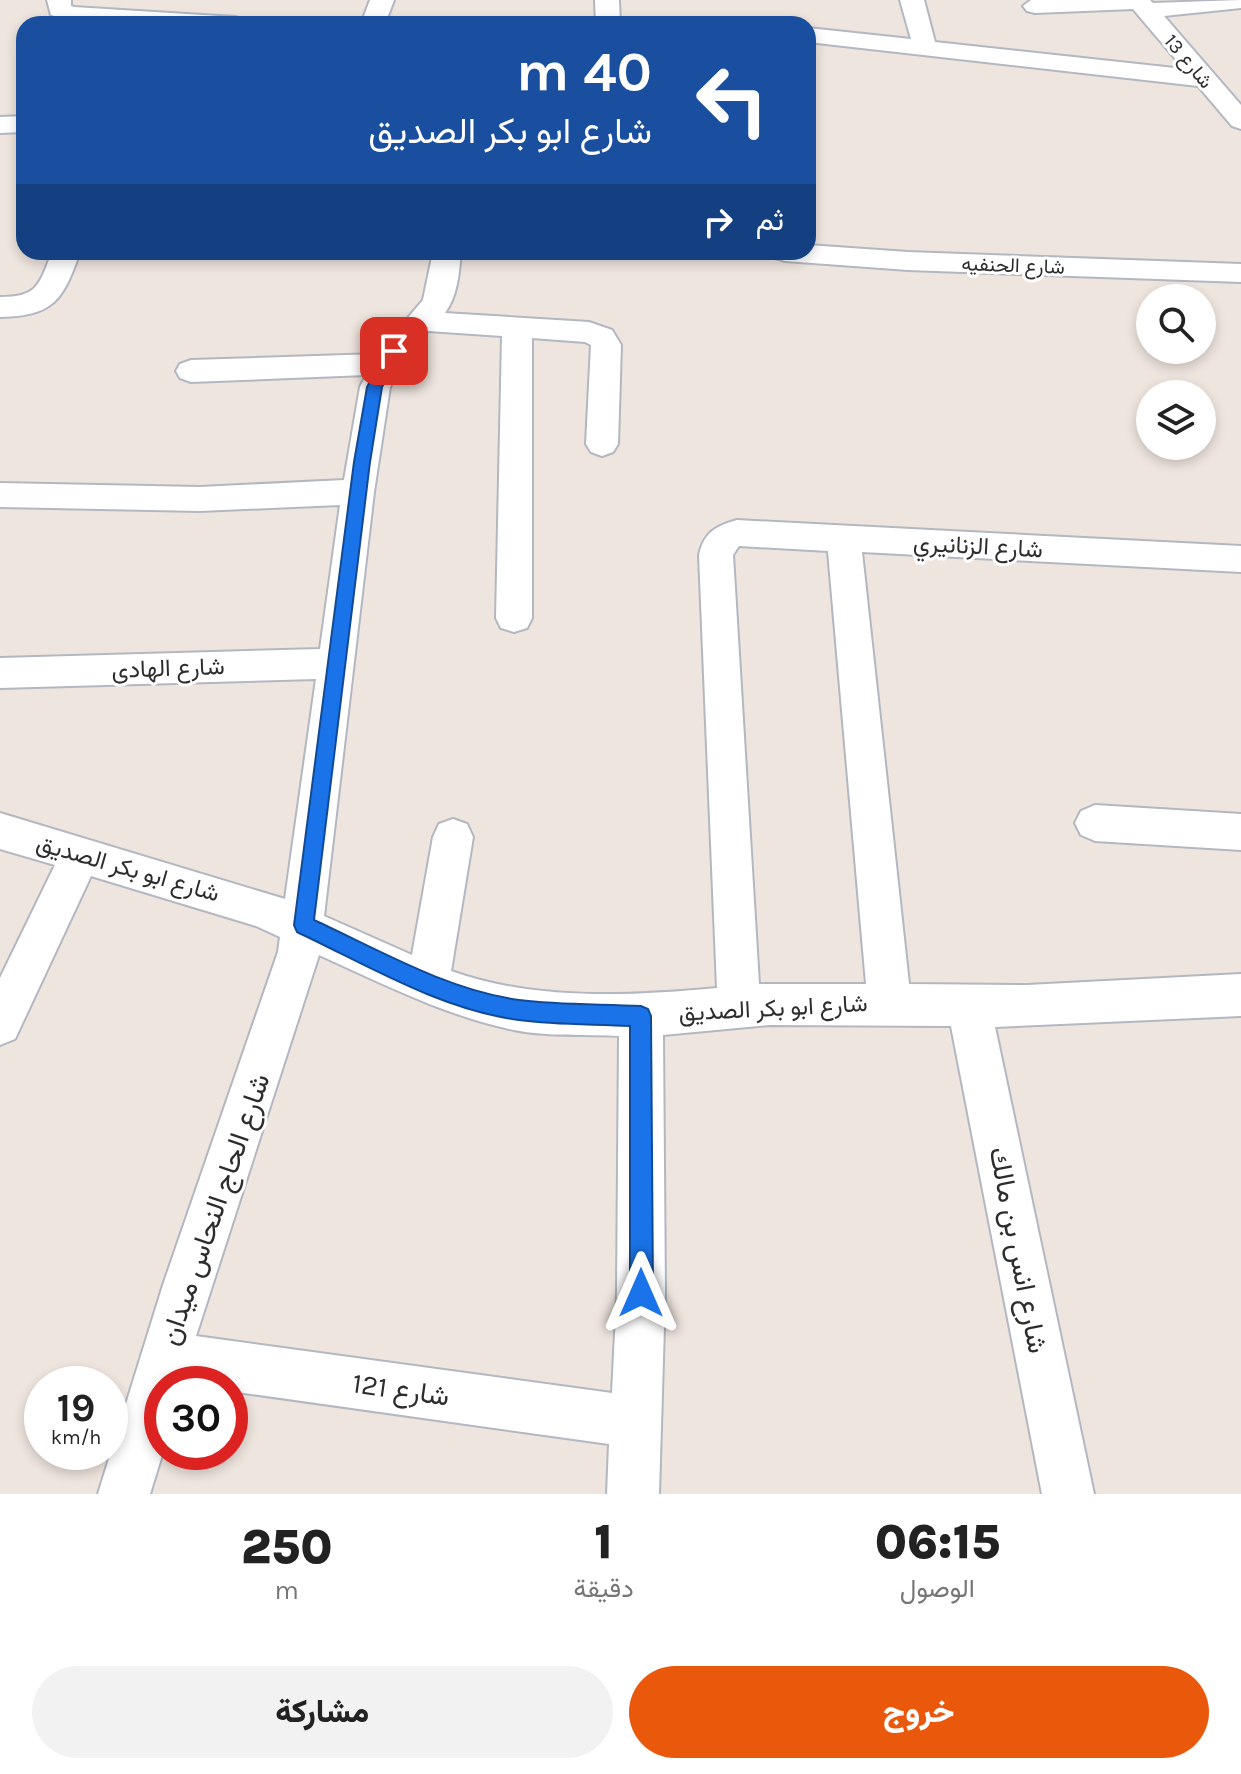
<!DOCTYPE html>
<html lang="ar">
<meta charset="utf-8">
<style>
:root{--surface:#fff;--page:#f2f2f2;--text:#222;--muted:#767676;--accent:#ea580c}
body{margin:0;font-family:Karla,Vazirmatn,sans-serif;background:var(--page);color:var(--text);direction:rtl;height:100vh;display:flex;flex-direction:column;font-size:30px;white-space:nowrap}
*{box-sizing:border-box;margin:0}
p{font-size:26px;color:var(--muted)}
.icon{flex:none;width:44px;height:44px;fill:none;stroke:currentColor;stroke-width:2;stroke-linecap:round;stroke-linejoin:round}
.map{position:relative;height:1494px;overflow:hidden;direction:ltr}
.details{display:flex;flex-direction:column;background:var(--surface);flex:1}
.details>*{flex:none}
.banner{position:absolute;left:16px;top:16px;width:800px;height:244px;border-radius:24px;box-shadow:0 4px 12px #0003;direction:rtl;background:#1a4fa0;color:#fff;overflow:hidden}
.buttons{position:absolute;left:1136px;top:284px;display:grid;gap:16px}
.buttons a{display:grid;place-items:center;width:80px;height:80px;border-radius:50%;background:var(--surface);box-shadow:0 4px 12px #0003;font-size:40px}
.speed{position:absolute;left:24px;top:1366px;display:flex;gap:16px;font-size:40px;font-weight:700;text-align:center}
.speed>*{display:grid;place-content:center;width:104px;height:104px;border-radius:50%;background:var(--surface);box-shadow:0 4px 12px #0003;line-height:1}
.speed small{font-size:20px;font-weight:400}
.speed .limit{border:12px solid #d22;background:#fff;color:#111}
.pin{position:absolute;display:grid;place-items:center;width:68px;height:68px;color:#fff;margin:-34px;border-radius:16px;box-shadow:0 4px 12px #0006}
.me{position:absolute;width:88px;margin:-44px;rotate:0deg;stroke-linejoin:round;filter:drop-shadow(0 0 6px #0008)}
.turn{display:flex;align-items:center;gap:28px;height:168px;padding:0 32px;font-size:36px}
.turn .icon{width:104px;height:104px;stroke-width:2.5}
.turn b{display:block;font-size:56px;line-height:68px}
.then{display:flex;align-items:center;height:76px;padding:0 32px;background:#0003;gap:16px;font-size:30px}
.eta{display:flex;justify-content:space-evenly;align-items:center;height:136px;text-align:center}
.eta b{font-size:48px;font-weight:800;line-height:56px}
.button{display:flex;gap:16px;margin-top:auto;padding:16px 32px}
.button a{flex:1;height:92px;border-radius:48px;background:var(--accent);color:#fff;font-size:32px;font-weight:800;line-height:92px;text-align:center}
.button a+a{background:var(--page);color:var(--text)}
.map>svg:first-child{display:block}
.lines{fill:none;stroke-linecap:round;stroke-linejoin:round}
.minor-casing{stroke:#b3b7c1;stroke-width:4}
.minor{fill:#fff;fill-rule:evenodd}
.route{fill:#1a73e8;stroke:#114b97;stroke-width:2}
.labels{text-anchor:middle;stroke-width:6;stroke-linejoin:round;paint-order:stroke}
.far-street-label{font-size:20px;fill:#2d2d2d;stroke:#fff}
.street-label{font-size:24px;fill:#2d2d2d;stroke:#fff}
.near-street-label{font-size:28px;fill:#2d2d2d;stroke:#fff}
</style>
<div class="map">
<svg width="1241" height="1494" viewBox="0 0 1241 1494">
<rect width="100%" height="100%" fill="#efe5df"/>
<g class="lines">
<g class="minor-casing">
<g id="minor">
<polygon points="47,0 71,0 71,6 74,7 235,17 243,19 247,24 72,21 51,15"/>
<polygon points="370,0 394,0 385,24 361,24"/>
<polygon points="595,0 619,0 620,24 596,24"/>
<polygon points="900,0 924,0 935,42 1184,69 1133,9 1035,13 1027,11 1023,6 1031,0 1150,0 1153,3 1241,0 1241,8 1164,16 1241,105 1241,129 1232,126 1198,86 808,42 808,28 911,39"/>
<polygon points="24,116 24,132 0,133 0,117"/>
<polygon points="808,245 908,252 1241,264 1241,282 908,270 785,261 775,258 771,252 808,252"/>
<path d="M52 252H80C63 300 54 316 0 317V297C38 297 39 285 52 252Z"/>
<path d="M433 252H461C459 273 458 295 445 313L589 322 612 330 621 345 618 444 613 452 602 456 591 452 586 444 591 345 585 342 532 338V618L527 628 514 632 501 628 496 618 502 336 428 331 406 356 390 387 374 492 324 916 412 955 433 837 439 824 453 819 467 824 473 837 451 971C535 1001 629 996 717 988L699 555C704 532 716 526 737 520L1241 546V572L862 552 909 984 1027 985 1241 974V1016L995 1027 1094 1494H1042L951 1026 770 1025 663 1035 665 1293 659 1494H607L609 1444 230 1391V1384H162L163 1452 150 1494H98L163 1285 278 952 280 937 256 926 91 876 15 1039 0 1045V978L55 865 0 849V813L285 899 316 679 0 688V658L320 649 340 505 200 511 0 507V483L200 487 344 480 360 387 366 375 191 382 180 378 176 371 180 364 191 360 377 354 423 300ZM739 546 828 551 866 984H759L733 555ZM319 955C383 984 446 1016 514 1030 548 1037 585 1034 619 1036L617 1293 612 1393 196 1336Z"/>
<polygon points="1095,805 1241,814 1241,850 1095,841 1081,835 1075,823 1081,811"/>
</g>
</g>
<use href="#minor" class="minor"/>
</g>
<path class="route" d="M394 346 401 351 382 387 370 462 314 920C379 950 447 990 519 1000 558 1005 600 1004 641 1006L648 1009 651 1016 653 1293 649 1301 641 1305 633 1301 630 1293V1026C594 1024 556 1025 519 1020 441 1010 367 965 297 932L294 925 354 462 367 387 388 347Z"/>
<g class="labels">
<g class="far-street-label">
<text transform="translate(1189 61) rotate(50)" y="7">شارع 13</text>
<text transform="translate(1013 265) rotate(2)" y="7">شارع الحنفيه</text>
</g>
<g class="street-label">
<text transform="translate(978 546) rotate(3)" y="8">شارع الزنانيري</text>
<text transform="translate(168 668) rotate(-2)" y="8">شارع الهادى</text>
<text transform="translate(128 868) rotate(16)" y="8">شارع ابو بكر الصديق</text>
<text transform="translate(773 1008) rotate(-3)" y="8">شارع ابو بكر الصديق</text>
</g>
<g class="near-street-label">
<text transform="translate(214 1209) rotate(-71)" y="10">شارع الحاج النحاس ميدان</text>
<text transform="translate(1019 1250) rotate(79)" y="10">شارع انس بن مالك</text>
<text transform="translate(401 1389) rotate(8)" y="10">شارع 121</text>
</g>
</g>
</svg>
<div class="buttons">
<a><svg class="icon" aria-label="search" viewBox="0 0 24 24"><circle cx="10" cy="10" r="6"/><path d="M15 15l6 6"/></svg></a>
<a><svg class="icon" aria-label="layers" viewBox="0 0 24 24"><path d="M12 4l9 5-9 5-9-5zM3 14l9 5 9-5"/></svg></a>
</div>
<div class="speed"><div>19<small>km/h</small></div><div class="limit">30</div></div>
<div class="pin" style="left:394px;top:351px;background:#d93025"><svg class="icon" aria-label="arrive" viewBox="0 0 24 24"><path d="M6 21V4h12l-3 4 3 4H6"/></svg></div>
<svg class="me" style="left:641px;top:1293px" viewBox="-20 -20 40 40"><path d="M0-17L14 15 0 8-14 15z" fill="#1a73e8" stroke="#fff" stroke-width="4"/></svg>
<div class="banner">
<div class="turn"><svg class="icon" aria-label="left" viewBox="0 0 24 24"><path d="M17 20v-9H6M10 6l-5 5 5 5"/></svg><div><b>40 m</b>شارع ابو بكر الصديق</div></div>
<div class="then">ثم<svg class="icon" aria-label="right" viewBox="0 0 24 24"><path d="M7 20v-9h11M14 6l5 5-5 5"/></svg></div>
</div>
</div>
<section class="details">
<div class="eta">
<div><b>06:15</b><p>الوصول</p></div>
<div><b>1</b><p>دقيقة</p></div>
<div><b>250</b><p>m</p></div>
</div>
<div class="button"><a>خروج</a><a>مشاركة</a></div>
</section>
